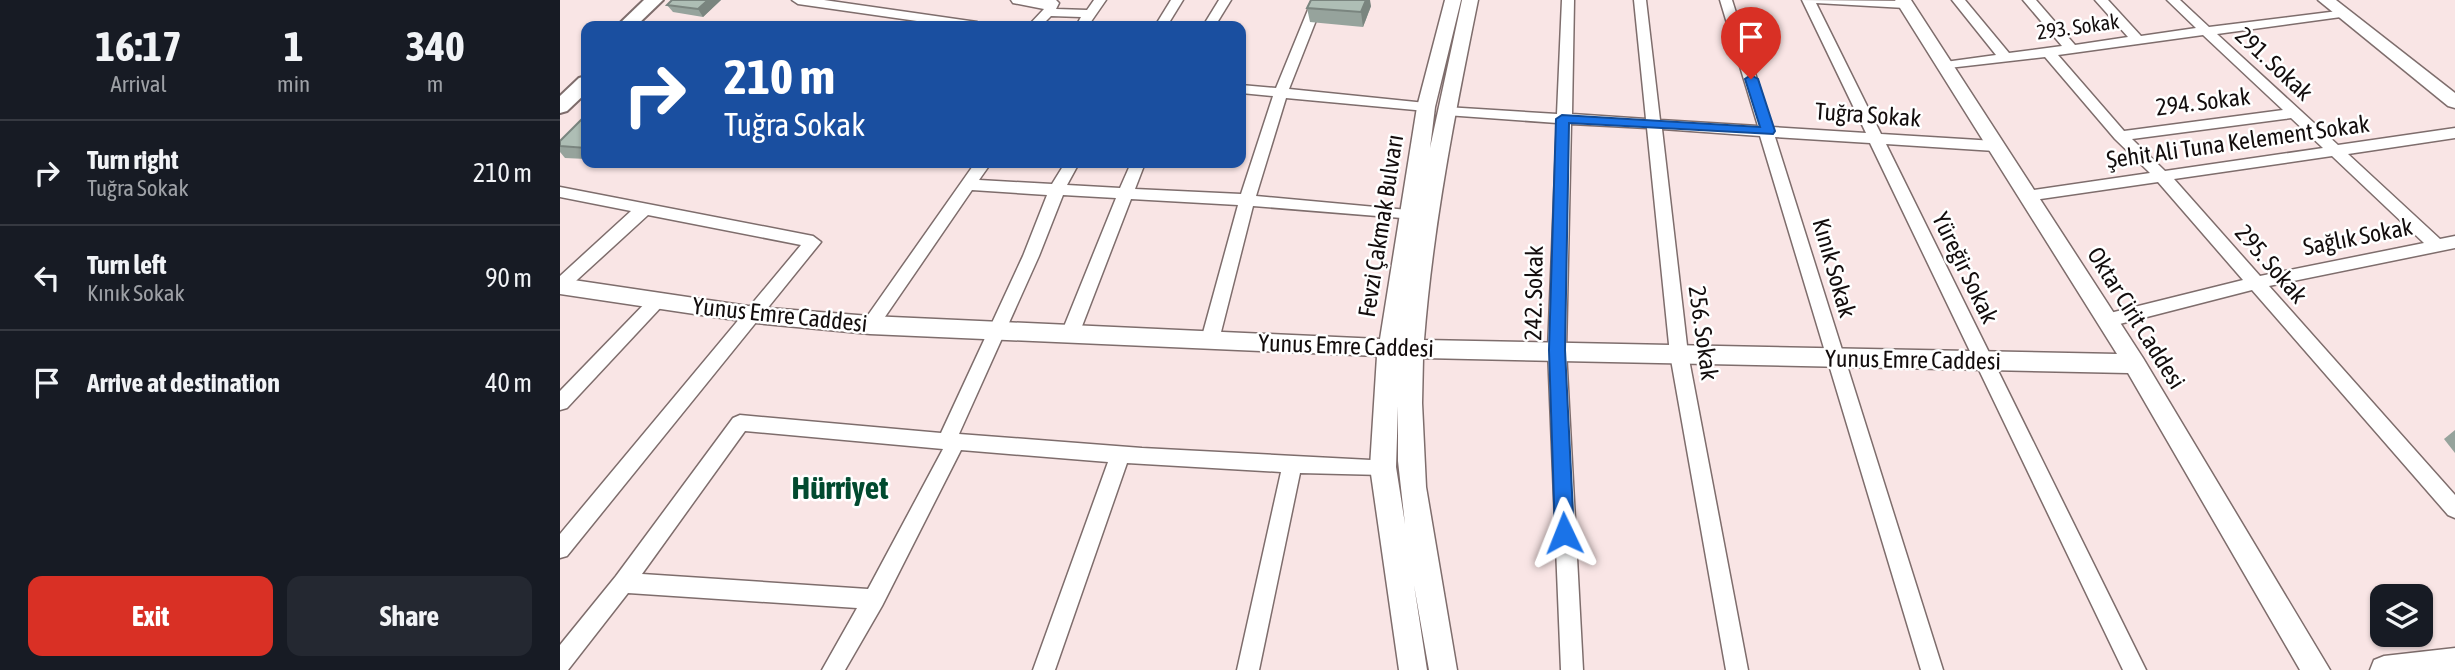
<!DOCTYPE html>
<meta charset="utf-8">
<style>
:root{--surface:#171b24;--page:#242831;--text:#f1f3f6;--muted:#9ea1a6;--line:#363941;--accent:#d93025}
body{margin:0;font-family:"Asap Condensed",sans-serif;background:var(--page);color:var(--text);height:100vh;display:flex;flex-direction:column;font-size:26px;white-space:nowrap}
*{box-sizing:border-box;margin:0}
p{font-size:23px;color:var(--muted)}
.icon{flex:none;width:38px;height:38px;fill:none;stroke:currentColor;stroke-width:2;stroke-linecap:round;stroke-linejoin:round}
.map{position:relative;flex:1;overflow:hidden}
.sheet{display:flex;flex-direction:column;background:var(--surface);width:560px}
.sheet>*{flex:none}
.guide{position:absolute;left:21px;top:21px;width:665px;height:147px;border-radius:14px;box-shadow:0 2px 5px #0004;background:#1a4fa0;color:#fff;overflow:hidden}
.buttons{position:absolute;left:1810px;top:584px;display:grid;gap:14px}
.buttons a{display:grid;place-items:center;width:63px;height:63px;border-radius:14px;background:var(--surface);box-shadow:0 2px 5px #0004;font-size:35px}
.pin{position:absolute;display:grid;place-items:center;width:60px;height:60px;color:#fff;margin:-72px -30px;border-radius:50% 50% 50% 0;rotate:-45deg;box-shadow:0 0 7px #0007}
.pin .icon{rotate:45deg}
.me{position:absolute;width:77px;margin:-38px;rotate:358deg;stroke-linejoin:round;filter:drop-shadow(0 0 5px #0008)}
.turn{display:flex;align-items:center;gap:24px;height:147px;padding:0 28px;font-size:32px}
.turn .icon{width:91px;height:91px;stroke-width:2.5}
.turn b{display:block;font-size:49px;line-height:60px}
.eta{display:flex;justify-content:space-evenly;align-items:center;height:119px;text-align:center}
.eta b{font-size:42px;font-weight:700;line-height:49px}
.cta{display:flex;gap:14px;margin-top:auto;padding:14px 28px}
.cta a{flex:1;height:80px;border-radius:14px;background:var(--accent);color:#fff;font-size:28px;font-weight:700;line-height:80px;text-align:center}
.cta a+a{background:var(--page);color:var(--text)}
ul{padding:0;list-style:none}
li{display:flex;align-items:center;gap:21px;height:105px;padding:0 28px;border-top:2px solid var(--line)}
li div{flex:1}
li b{display:block;font-size:26px}
li em{font-style:normal}
main{display:flex;flex:1;min-height:0}
.map>svg:first-child{display:block}
.lines{fill:none;stroke-linecap:round;stroke-linejoin:round}
.minor-casing{stroke:#7e6d6c;stroke-width:3}
.tertiary-casing{stroke:#7e6d6c;stroke-width:3}
.secondary-casing{stroke:#7e6d6c;stroke-width:4}
.minor{fill:#fff;fill-rule:evenodd}
.tertiary{fill:#fff;fill-rule:evenodd}
.secondary{fill:#fff;fill-rule:evenodd}
.wall{fill:#96a39c}
.shaded-wall{fill:#7a857f}
.building{fill:#aebeb5;stroke:#7a857f;stroke-width:2}
.route{fill:#1a73e8;stroke:#114b97;stroke-width:2}
.labels{text-anchor:middle;stroke-width:5;stroke-linejoin:round;paint-order:stroke}
.far-street-label{font-size:21px;fill:#130d0d;stroke:#fff}
.street-label{font-size:24px;fill:#130d0d;stroke:#fff}
.district-label{font-size:32px;font-weight:bold;fill:#014a2f;stroke:#fff}
</style>
<main>
<section class="sheet">
<div class="eta">
<div><b>16:17</b><p>Arrival</p></div>
<div><b>1</b><p>min</p></div>
<div><b>340</b><p>m</p></div>
</div>
<ul>
<li><svg class="icon" aria-label="right" viewBox="0 0 24 24"><path d="M7 20v-9h11M14 6l5 5-5 5"/></svg><div><b>Turn right</b><p>Tuğra Sokak</p></div><em>210 m</em></li>
<li><svg class="icon" aria-label="left" viewBox="0 0 24 24"><path d="M17 20v-9H6M10 6l-5 5 5 5"/></svg><div><b>Turn left</b><p>Kınık Sokak</p></div><em>90 m</em></li>
<li><svg class="icon" aria-label="arrive" viewBox="0 0 24 24"><path d="M6 21V4h12l-3 4 3 4H6"/></svg><div><b>Arrive at destination</b></div><em>40 m</em></li>
</ul>
<div class="cta"><a>Exit</a><a>Share</a></div>
</section>
<div class="map">
<svg width="1895" height="670" viewBox="0 0 1895 670">
<rect width="100%" height="100%" fill="#f9e5e5"/>
<g class="lines">
<g class="minor-casing">
<g id="minor">
<polygon points="232,0 264,0 417,22 424,26 392,26 238,4"/>
<polygon points="451,0 496,0 499,3 496,9 527,10 534,0 546,0 528,26 516,26 521,17 491,16 481,26 468,26 484,9 453,3"/>
<polygon points="611,0 623,0 607,26 595,26"/>
<polygon points="659,0 671,0 655,26 643,26"/>
<path d="M752 0H764L729 89 866 103 873 107 866 111 726 98 696 196 848 210 854 211 856 215 854 219 693 206 659 340 656 345H644L641 340 678 205 571 199 519 334 516 339H504L501 334 556 198 503 195 479 256 399 434 582 448 830 461 833 467 830 473 823 475 740 473 699 670H677L721 472 567 463 495 670H473L548 462 401 450 322 606 285 670H262L297 608 68 593 8 670H0V645L56 576 173 418 180 415 381 433 463 256 487 195 412 190 316 330H304L301 325 415 163H431L419 180 492 184 505 163H519L507 185 560 188 571 163H585L575 189 681 194 713 96 681 93V85L716 88ZM185 431 383 449 308 589 82 574Z"/>
<polygon points="1002,0 1014,0 1012,114 1086,119 1074,0 1086,0 1100,120 1198,126 1160,0 1172,0 1212,127 1306,133 1242,0 1350,1 1351,4 1345,8 1256,3 1321,134 1435,141 1442,146 1435,151 1326,144 1586,670 1563,670 1310,143 1215,137 1383,670 1361,670 1200,136 1102,129 1128,354 1188,670 1166,670 1110,354 1087,128 1011,124 1006,350 1023,670 1001,670 988,350 997,123 886,115 879,111 886,107 997,114"/>
<path d="M1392 0H1405L1449 53 1502 46 1463 0H1476L1515 45 1568 37 1535 0H1548L1581 36 1636 28 1607 0H1620L1649 27 1786 10V16L1781 17 1657 34 1778 145 1895 128V138L1788 154 1880 239 1895 236V248L1709 286 1895 495V518L1888 515 1692 290 1548 327 1542 325 1539 320 1542 315 1683 280 1598 182 1467 201 1462 200 1459 196 1467 191 1590 173 1555 139 1485 57 1380 69V63L1385 62 1436 55ZM1643 35 1723 110 1564 131 1498 55ZM1731 118 1763 148 1605 171 1572 139ZM1772 156 1864 243 1700 276 1614 179Z"/>
<polygon points="0,187 253,236 261,242 7,556 0,558 0,534 241,245 88,215 6,290 0,292 0,276 71,211 0,197"/>
<polygon points="98,294 104,296 106,300 104,304 7,408 0,410 0,391 92,296"/>
</g>
</g>
<g class="tertiary-casing">
<g id="tertiary">
<path d="M885 0H901L875 107 870 148 902 0H918C895 113 873 225 864 340L1557 354 1335 0H1351L1583 358 1770 670H1740L1568 373 863 358 862 403 866 487 897 670H869L854 585 867 670H839L810 467 817 356 310 334 195 323 0 294V278L195 307 310 316 820 339 857 107ZM838 406V461L845 524 836 467Z"/>
<polygon points="1758,0 1776,0 1895,93 1895,108 1888,106"/>
<polygon points="1895,648 1895,670 1810,670 1814,660 1824,656"/>
</g>
</g>
<g class="secondary-casing">
<g id="secondary">
<polygon points="84,0 103,0 76,26 57,26"/>
<polygon points="26,76 26,93 7,111 0,113 0,96 19,78"/>
</g>
</g>
<use href="#minor" class="minor"/>
<use href="#tertiary" class="tertiary"/>
<use href="#secondary" class="secondary"/>
</g>
<g class="wall">
<polygon points="112,0 161,0 143,17 113,12 107,5"/>
<polygon points="811,6 803,27 750,22 747,8"/>
<polygon points="26,115 26,159 5,158 0,152 0,141"/>
<polygon points="1895,430 1895,453 1884,439"/>
</g>
<g class="shaded-wall">
<polygon points="148,0 161,0 143,17 138,9"/>
<polygon points="806,0 810,0 811,6 803,27 801,12"/>
</g>
<g class="building">
<polygon points="112,0 148,0 138,9 107,5"/>
<polygon points="751,0 806,0 801,12 747,8"/>
<polygon points="26,115 26,148 0,146 0,141"/>
</g>
<polygon class="route" points="1191,75 1198,79 1215,131 1213,134 1009,123 1005,350 1014,533 1011,539 1004,541 998,539 995,533 989,350 996,119 1002,115 1200,127 1185,79"/>
<g class="labels">
<g class="far-street-label">
<text transform="translate(1518 27) rotate(-8)" y="7">293. Sokak</text>
</g>
<g class="street-label">
<text transform="translate(1714 64) rotate(43)" y="8">291. Sokak</text>
<text transform="translate(1643 102) rotate(-7)" y="8">294. Sokak</text>
<text transform="translate(1308 115) rotate(4)" y="8">Tuğra Sokak</text>
<text transform="translate(1678 142) rotate(-8)" y="8">Şehit Ali Tuna Kelement Sokak</text>
<text transform="translate(821 226) rotate(-81)" y="8">Fevzi Çakmak Bulvarı</text>
<text transform="translate(1798 237) rotate(-11)" y="8">Sağlık Sokak</text>
<text transform="translate(1711 264) rotate(49)" y="8">295. Sokak</text>
<text transform="translate(1274 268) rotate(74)" y="8">Kınık Sokak</text>
<text transform="translate(1405 268) rotate(64)" y="8">Yüreğir Sokak</text>
<text transform="translate(974 293) rotate(-89)" y="8">242. Sokak</text>
<text transform="translate(220 315) rotate(6)" y="8">Yunus Emre Caddesi</text>
<text transform="translate(1576 318) rotate(58)" y="8">Oktar Cirit Caddesi</text>
<text transform="translate(1143 333) rotate(82)" y="8">256. Sokak</text>
<text transform="translate(786 346) rotate(2)" y="8">Yunus Emre Caddesi</text>
<text transform="translate(1353 360) rotate(1)" y="8">Yunus Emre Caddesi</text>
</g>
<g class="district-label">
<text x="280" y="499">Hürriyet</text>
</g>
</g>
</svg>
<div class="buttons">
<a><svg class="icon" aria-label="layers" viewBox="0 0 24 24"><path d="M12 4l9 5-9 5-9-5zM3 14l9 5 9-5"/></svg></a>
</div>
<div class="pin" style="left:1191px;top:79px;background:#d93025"><svg class="icon" aria-label="arrive" viewBox="0 0 24 24"><path d="M6 21V4h12l-3 4 3 4H6"/></svg></div>
<svg class="me" style="left:1004px;top:533px" viewBox="-20 -20 40 40"><path d="M0-17L14 15 0 8-14 15z" fill="#1a73e8" stroke="#fff" stroke-width="4"/></svg>
<div class="guide">
<div class="turn"><svg class="icon" aria-label="right" viewBox="0 0 24 24"><path d="M7 20v-9h11M14 6l5 5-5 5"/></svg><div><b>210 m</b>Tuğra Sokak</div></div>
</div>
</div>
</main>
